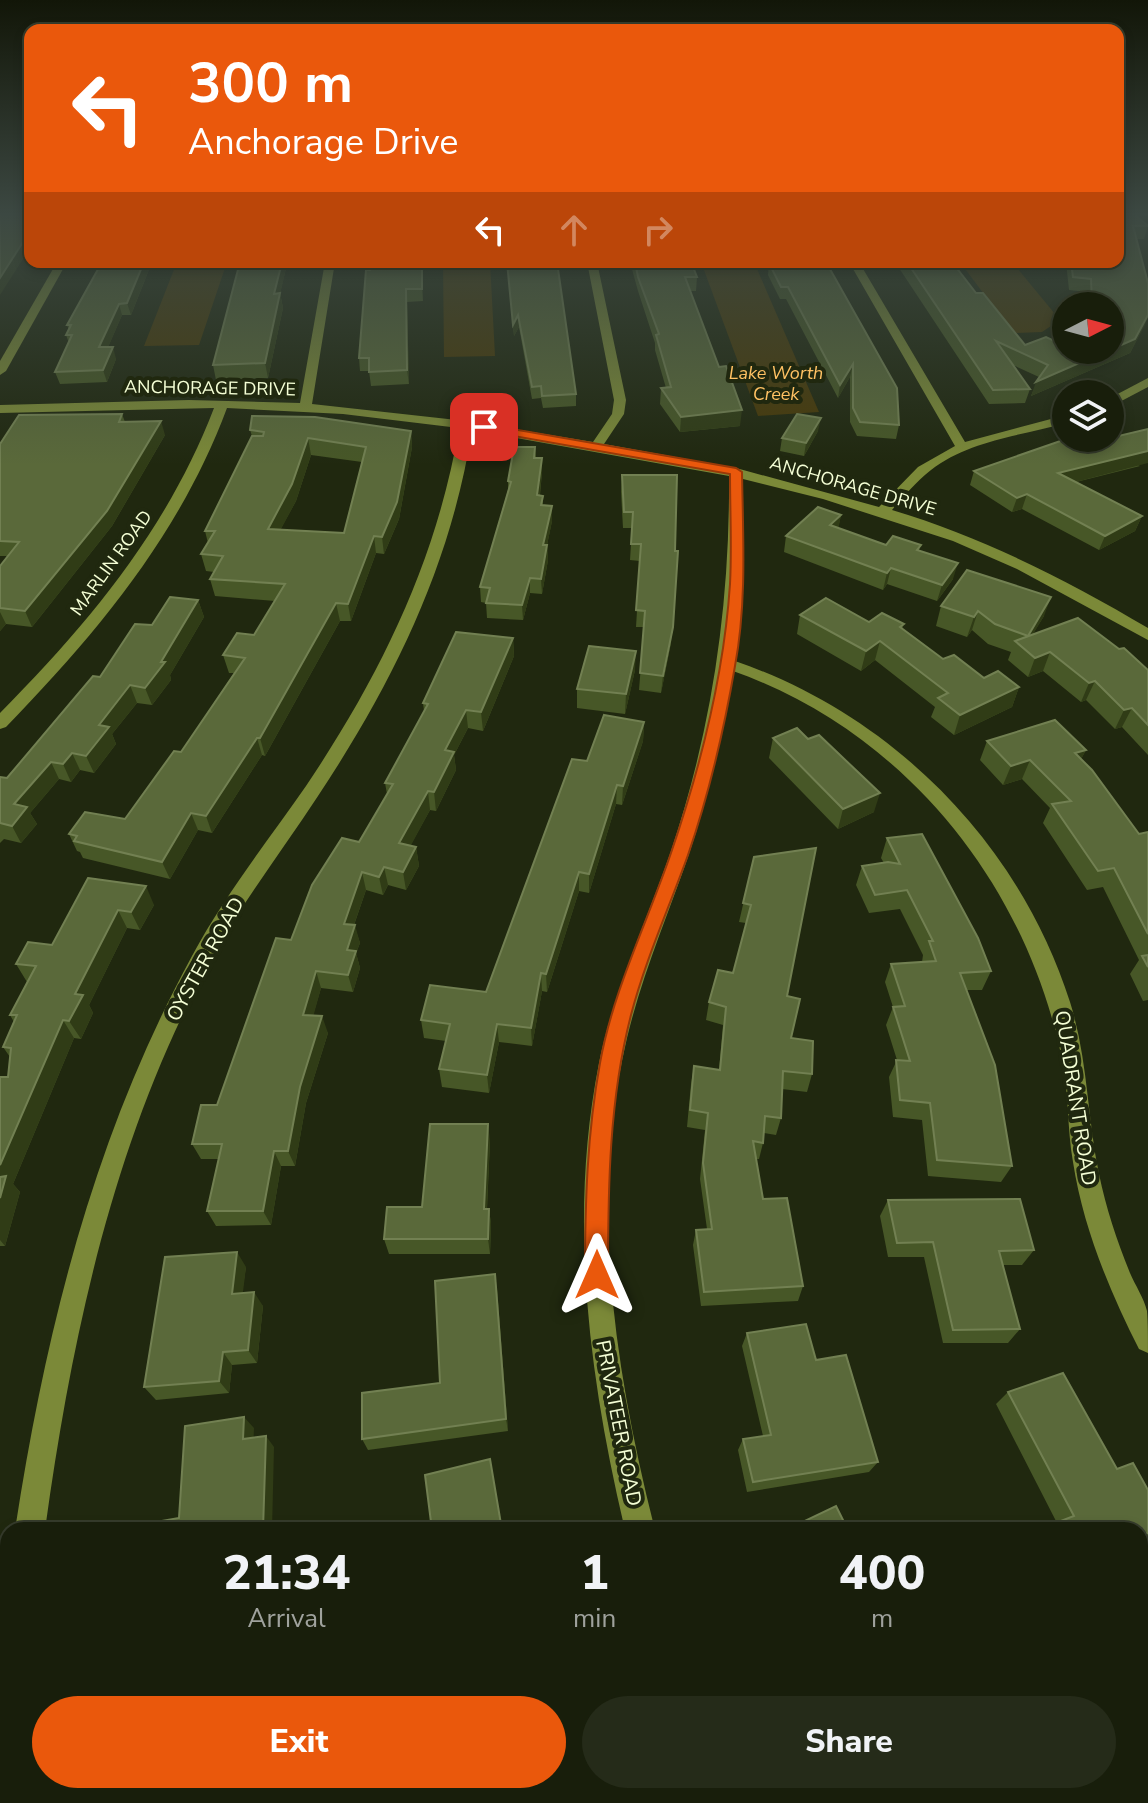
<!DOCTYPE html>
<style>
:root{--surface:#181e0b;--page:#252b19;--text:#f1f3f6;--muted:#9fa29d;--line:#363c2c;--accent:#ea580c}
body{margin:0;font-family:"Nunito Sans",sans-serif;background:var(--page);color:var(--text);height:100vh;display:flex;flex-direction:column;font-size:30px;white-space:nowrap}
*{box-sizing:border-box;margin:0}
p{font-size:26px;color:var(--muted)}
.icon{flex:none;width:44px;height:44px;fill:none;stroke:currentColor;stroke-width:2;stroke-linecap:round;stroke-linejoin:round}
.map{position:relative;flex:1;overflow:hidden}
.drawer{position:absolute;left:0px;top:1522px;width:1148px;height:282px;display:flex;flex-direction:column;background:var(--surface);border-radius:24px 24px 0 0;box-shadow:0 4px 12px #0003,0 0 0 2px var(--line)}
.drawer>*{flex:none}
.guide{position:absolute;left:24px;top:24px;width:1100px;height:244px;border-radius:16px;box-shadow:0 4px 12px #0003,0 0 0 2px var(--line);background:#ea580c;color:#fff;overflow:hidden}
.needle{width:52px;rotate:84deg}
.buttons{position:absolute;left:1052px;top:292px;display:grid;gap:16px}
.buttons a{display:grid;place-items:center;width:72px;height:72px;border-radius:50%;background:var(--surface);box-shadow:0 4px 12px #0003,0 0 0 2px var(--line);font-size:40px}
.pin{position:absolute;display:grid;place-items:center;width:68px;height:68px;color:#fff;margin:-34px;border-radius:16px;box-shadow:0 4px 12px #0006}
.me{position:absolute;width:88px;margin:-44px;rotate:0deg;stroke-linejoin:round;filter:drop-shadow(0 0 6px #0008)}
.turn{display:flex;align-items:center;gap:28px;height:168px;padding:0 32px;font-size:36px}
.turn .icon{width:104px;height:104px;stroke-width:2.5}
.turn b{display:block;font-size:56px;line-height:68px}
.lanes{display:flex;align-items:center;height:76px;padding:0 32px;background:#0003;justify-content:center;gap:40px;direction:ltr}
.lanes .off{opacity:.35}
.eta{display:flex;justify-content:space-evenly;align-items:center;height:136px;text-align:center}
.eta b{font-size:48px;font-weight:800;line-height:56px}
.button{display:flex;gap:16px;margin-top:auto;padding:16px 32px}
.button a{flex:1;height:92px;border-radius:48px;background:var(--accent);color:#fff;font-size:32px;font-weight:800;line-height:92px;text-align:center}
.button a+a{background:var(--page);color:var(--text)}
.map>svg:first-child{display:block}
.water{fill:#483a08}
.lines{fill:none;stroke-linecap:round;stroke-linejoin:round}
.minor{fill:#7b8938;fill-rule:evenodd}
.wall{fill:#475727;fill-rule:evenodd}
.shaded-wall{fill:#303c16}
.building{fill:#5a693a;stroke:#728052;stroke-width:2;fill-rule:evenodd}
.route{fill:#ea580c;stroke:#983908;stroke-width:2}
.labels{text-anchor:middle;stroke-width:8;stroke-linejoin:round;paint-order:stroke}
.far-water-label{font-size:18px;font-style:italic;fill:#ffc264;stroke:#20280f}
.far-street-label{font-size:18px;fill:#f5ffd6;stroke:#20280f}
.street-label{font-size:20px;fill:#f5ffd6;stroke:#20280f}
</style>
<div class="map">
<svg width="1148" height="1803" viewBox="0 0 1148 1803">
<rect width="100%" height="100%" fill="#20280f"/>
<g class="water">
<polygon points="177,262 227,262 199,345 144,346"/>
<polygon points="443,262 490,262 495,356 444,357"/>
<polygon points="701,262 754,262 819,412 758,416"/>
<polygon points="960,262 1012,262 1060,320 1042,332 1013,333"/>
</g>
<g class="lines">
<g class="minor">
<polygon points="1141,213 1148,213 1148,216 1143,215"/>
<polygon points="57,262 67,262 6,371 0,375 0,361"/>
<path d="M325 262H335L312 404 466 421 593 442 612 414 614 400 587 262H597L626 400 624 414 604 444 736 468 879 507 918 467 955 446 849 262H859L965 442 1066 415V423C1021 436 969 440 931 470 916 482 904 496 892 510 982 537 1067 580 1148 628V640L1017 569 953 541 823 499 743 479V570L735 661C892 715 1019 842 1070 1002 1088 1059 1087 1117 1099 1174 1106 1208 1117 1241 1130 1273 1135 1285 1144 1298 1147 1311 1148 1323 1148 1340 1148 1353L1139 1349C1109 1290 1083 1227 1073 1162 1067 1128 1069 1093 1062 1059 1026 884 905 732 733 671 723 733 709 794 689 854 668 915 642 975 627 1038 588 1201 615 1371 655 1530H625C589 1377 568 1219 599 1063 614 989 647 921 671 851 712 729 730 605 729 476L472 430C451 565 393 683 318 796 282 851 241 904 209 963 114 1138 72 1334 45 1530H15C46 1329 94 1136 192 956 224 896 267 842 306 786 380 676 437 560 459 428L343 414 227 408C180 534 98 632 6 727L0 729V713C90 622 168 528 214 408L0 413V405L189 400 300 403Z"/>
<polygon points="1148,378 1148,387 1110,407 1110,398"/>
<polygon points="8,1780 8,1796 26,1796 26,1803 0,1803 0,1783"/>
<polygon points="716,1796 750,1796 753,1803 719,1803"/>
</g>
</g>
<g class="wall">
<polygon points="1118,213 1148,226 1144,239 1136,239 1148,283 1148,317 1130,353 1031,396 1039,377 1013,365 1030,389 1025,403 989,404 895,262 952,262 970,286 1025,345 1063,345 1110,306 1087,306 1087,292 1069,290 1066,262 1118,262"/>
<polygon points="152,262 131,315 122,315 108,347 116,359 107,382 60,384 55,372 69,343 66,335 69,330 67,325"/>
<polygon points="240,262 296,262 296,264 287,264 280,293 283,308 268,378 216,380 213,365"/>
<polygon points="507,262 576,394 576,406 543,408 541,398 532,399 519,327 514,336"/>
<polygon points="630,262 691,262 697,277 696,291 690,291 740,426 680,432 660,404 661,388 666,388 655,350 655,343 638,291"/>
<polygon points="769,262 826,262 899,425 896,439 857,436 850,422 850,377 838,398 786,299 780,299 768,275"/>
<polygon points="423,269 423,301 407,302 409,384 371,386 369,371 360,371 359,358 370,270"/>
<polygon points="122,414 125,422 165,435 112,526 32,627 6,624 0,631 0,566 7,556 0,556 0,444"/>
<path d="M250 430 411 431 412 447 399 519 384 554 376 553 351 621H340L265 756 262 755 212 833 198 830 170 879 83 858 80 852 77 851 69 834 125 819 181 752 234 673H229L223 655 254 635 275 601 215 596 210 579 214 572 206 571 201 554 208 543 205 531 252 436ZM311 455 362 462 344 533 280 530 296 501Z"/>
<polygon points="818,431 804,456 780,451 782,438"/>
<polygon points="1089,443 1140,466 1076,482 1142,516 1135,531 1099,550 1022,509 1012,512 970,485 974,471"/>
<polygon points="535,447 536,458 542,472 540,495 543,496 543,505 552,521 547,545 548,560 542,594 530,593 523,620 487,618 486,603 481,602 480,587 508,490 508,481"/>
<polygon points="622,475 671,643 661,693 639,690 644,627 636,627 640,561 630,560 632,528 623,528 621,492"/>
<polygon points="841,515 838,528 886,545 921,545 919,550 953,579 937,601 887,584 883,590 784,552 786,536"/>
<polygon points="198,600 204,617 170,675 171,680 152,705 137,703 112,734 116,744 94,773 80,770 71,782 59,779 30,813 37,824 21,843 4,839 0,843 0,777 7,778 100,677 152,625"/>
<polygon points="941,606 1044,616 1032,635 1119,649 1148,670 1148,755 1122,727 1115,729 1086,700 1081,702 1043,671 1028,677 1008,660 1011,652 988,644 972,630 967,637 936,626"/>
<polygon points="800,615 904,624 902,629 943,659 984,678 1019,687 1012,707 954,735 931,717 935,707 875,660 861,671 797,634"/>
<polygon points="513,638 514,656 483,731 468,728 454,755 456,770 436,811 430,810 410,846 416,847 419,866 406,890 388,885 383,895 366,890 354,925 360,943 356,953 360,968 353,992 321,988 313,1015 328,1033 306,1103 295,1166 281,1166 271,1225 216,1226 207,1211 219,1159 201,1159 192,1144 217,1105 291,940 359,842 387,794 385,783 424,711 423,703"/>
<polygon points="635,670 625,714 577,708 577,689"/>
<polygon points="644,722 643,741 622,805 616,804 589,893 579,891 547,992 542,991 532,1046 499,1042 489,1093 442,1087 439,1069 446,1041 424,1038 421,1020 486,992 587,761"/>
<polygon points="773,738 808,739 874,812 838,829 769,758"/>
<polygon points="987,741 1086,750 1081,759 1139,834 1148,832 1148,1000 1143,1001 1130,974 1139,960 1103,887 1087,890 1043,823 1050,808 1022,779 1003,785 980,760"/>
<polygon points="887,838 991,971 982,990 967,990 1012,1166 1001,1182 928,1176 922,1120 893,1117 889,1077 897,1060 886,1025 893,1007 885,982 891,964 922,962 923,955 900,909 869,913 856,885 862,866 884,863 881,858"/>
<polygon points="754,857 787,996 791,1038 812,1074 807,1092 782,1089 781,1118 776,1135 764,1133 763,1143 759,1159 756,1159 763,1199 803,1286 798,1301 701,1306 693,1245 696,1230 707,1229 700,1179 705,1130 687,1127 691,1084 694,1066 719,1070 723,1025 706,1020 709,1002 733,973 746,923 739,922"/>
<polygon points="88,878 154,905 140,930 127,928 89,1005 93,1013 81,1039 74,1038 13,1184 20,1192 5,1246 0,1246 0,1077 8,1077 10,1057 3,1047 14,1022 10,1015 27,982 16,964 52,945"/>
<polygon points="490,1141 487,1209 489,1209 491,1224 490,1254 389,1254 384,1239 422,1207"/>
<polygon points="888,1200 1034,1250 1022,1265 1003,1265 1020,1329 1008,1343 943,1343 924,1257 888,1257 880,1216"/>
<polygon points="246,1267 242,1293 263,1306 257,1363 232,1365 229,1393 156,1400 144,1387"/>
<polygon points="497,1289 508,1431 368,1450 362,1439 440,1383"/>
<polygon points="747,1333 878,1462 869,1472 747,1492 738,1450 743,1439 763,1436 742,1346"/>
<polygon points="1008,1392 1148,1490 1148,1536 1140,1539 1140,1530 1041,1530 1057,1523 996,1404"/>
<polygon points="1148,1577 1148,1647 1140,1635 1140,1582"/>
<polygon points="875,1796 1012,1796 1012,1803 878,1803"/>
</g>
<g class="shaded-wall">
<polygon points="30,231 30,248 0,295 0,278"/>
<polygon points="144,262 152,262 131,315 127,303"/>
<polygon points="282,262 286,262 287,264 277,308 274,294"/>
<polygon points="422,262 423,269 423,301 422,289"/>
<polygon points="406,289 407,302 409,384 407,370"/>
<polygon points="280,293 283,308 268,378 265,363"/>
<polygon points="119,304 122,315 103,359 99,347"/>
<polygon points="518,315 519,327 514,336 513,325"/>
<polygon points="1148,315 1145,325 1130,353 1031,396 1036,382"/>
<polygon points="113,347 116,359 107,382 103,370"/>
<polygon points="853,364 850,377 838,398 840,385"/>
<polygon points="742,410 740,426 680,432 681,417"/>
<polygon points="821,418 818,431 804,456 806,443"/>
<polygon points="161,421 165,435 112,526 32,627 25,611"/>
<polygon points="411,431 412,447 399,519 384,554 382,537"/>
<polygon points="308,438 311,455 296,501 272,546 268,529"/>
<polygon points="1148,451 1148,463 1053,488 1058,473"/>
<polygon points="542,458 542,472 538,510 537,495"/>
<polygon points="1027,494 1022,509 1012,512 1017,498"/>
<polygon points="552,506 552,521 544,560 543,545"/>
<polygon points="841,515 838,531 830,525"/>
<polygon points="1142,516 1135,531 1099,550 1105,536"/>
<polygon points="374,536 376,553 351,621 348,604"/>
<polygon points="547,545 548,560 542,594 541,579"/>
<polygon points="958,563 953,579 937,601 942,585"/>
<polygon points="891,568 887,584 883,590 887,573"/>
<polygon points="530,578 530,593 523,620 522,605"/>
<polygon points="1051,597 1044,616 1024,649 1028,636"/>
<polygon points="198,600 204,617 170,675 171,680 152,705 145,688"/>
<polygon points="336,603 340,621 265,756 260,738"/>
<polygon points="978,611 972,630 967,637 974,617"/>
<polygon points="0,612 6,624 0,631"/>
<polygon points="673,627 671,643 661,693 663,676"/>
<polygon points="513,638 514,656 483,731 481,712"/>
<polygon points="880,641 875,660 861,671 866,651"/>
<polygon points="636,651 635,670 625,714 626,694"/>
<polygon points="1050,652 1043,671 1028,677 1035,658"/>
<polygon points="1095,681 1086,700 1081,702 1089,683"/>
<polygon points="130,685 137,703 112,734 116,744 94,773 86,756 99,725"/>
<polygon points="1019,687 1012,707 954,735 960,715"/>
<polygon points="1132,708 1122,727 1115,729 1124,710"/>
<polygon points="466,710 468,728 454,755 456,770 436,811 434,792 445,750"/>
<polygon points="644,722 643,741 622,805 623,786"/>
<polygon points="257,738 262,755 212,833 206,816"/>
<polygon points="1086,750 1076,769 1075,753"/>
<polygon points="72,753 80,770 71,782 63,764"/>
<polygon points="1030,760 1022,779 1003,785 1011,766"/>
<polygon points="51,762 59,779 30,813 37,824 21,843 12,826 14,804"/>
<polygon points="617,785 616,804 589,893 589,874"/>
<polygon points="428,791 430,810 402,862 399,843"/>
<polygon points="880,793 874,812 838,829 843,809"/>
<polygon points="191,813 198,830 170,879 162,862"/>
<polygon points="416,847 419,866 406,890 403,872"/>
<polygon points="384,867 388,885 383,895 379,877"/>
<polygon points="362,872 366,890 348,942 344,924"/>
<polygon points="579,872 579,891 547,992 546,974"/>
<polygon points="146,886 154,905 140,930 131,912"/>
<polygon points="118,910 127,928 89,1005 93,1013 81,1039 69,1021 75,994"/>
<polygon points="355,925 360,943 356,953 360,968 353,992 348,975 347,950"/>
<polygon points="316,971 321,988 309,1032 303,1015"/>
<polygon points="541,973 542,991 532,1046 531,1028"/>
<polygon points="322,1016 328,1033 306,1103 295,1166 288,1151 300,1087"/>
<polygon points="63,1020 74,1038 13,1184 20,1192 5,1246 0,1240 0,1165"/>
<polygon points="497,1024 499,1042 489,1093 487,1075"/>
<polygon points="488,1124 490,1141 486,1224 484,1209"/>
<polygon points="274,1151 281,1166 271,1225 263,1211"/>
<polygon points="489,1209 491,1224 490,1254 488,1239"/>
<polygon points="237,1252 246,1267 241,1308 232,1294"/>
<polygon points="495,1274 497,1289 508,1431 506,1419"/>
<polygon points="254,1292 263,1306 257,1363 248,1350"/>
<polygon points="223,1352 232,1365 229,1393 219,1381"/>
<polygon points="244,1417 254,1428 253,1450 243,1439"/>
<polygon points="266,1436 274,1447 272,1530 263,1530"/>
<polygon points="238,1796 253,1796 232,1803 216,1803"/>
</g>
<g class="building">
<polygon points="0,213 30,213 30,231 0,278"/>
<polygon points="1118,213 1133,213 1148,226 1133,226 1148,283 1148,315 1135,339 1110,350 1110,306 1091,306 1092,304 1091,279 1073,277 1071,262 1118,262"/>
<polygon points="102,262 144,262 127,303 119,304 99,347 113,347 103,370 55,372 72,335 66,335 71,325 67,325"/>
<polygon points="240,262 282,262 274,294 280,293 265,363 213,365"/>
<polygon points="371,262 422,262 422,289 406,289 407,370 369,372 369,358 359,358 366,270 370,270"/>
<polygon points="507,262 557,262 576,394 542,396 541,386 532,387 518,315 513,325"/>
<polygon points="635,262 691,262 697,277 685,277 719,367 726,366 742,410 681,417 661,388 671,387 656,335 659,334 638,277"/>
<polygon points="777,262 826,262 897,388 899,425 860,422 853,408 853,364 840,385 788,287 781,287 769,263 778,263"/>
<polygon points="907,262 952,262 976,293 983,293 1025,345 1046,337 1063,345 1066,340 1066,350 1109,350 1036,382 1048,365 996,341 1030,389 993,390"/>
<polygon points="122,414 119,422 161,421 107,511 25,611 0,608 0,566 19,542 0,541 0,444 19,415"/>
<polygon points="797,414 821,418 806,443 782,438"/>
<path d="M252 416 315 417 411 431 397 502 382 537 374 536 348 604 336 603 260 738H257L206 816 191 813 162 862 74 841 77 836 69 834 85 812 125 819 174 751 181 752 245 658 223 655 237 633 254 635 285 584 210 579 223 556 201 554 215 531H205L252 436H263L264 432 250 430ZM308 438 366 447 344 533 268 529 292 484Z"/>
<polygon points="1148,429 1148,451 1058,473 1142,516 1105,536 1027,494 1017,498 974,471 1069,438 1082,438 1089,443"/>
<polygon points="514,447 535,447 534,458 542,458 537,495 543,496 541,505 552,506 543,545 547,545 541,579 530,578 522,605 486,603 490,588 480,587 511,482 508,481"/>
<polygon points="622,475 677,475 675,551 678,551 673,627 663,676 640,673 645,611 636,610 641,544 631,544 633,512 624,512"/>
<polygon points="818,507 841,515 830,525 886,545 893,536 921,545 917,550 958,563 942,585 891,568 887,573 786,536"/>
<polygon points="967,570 1051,597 1028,636 995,624 978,611 974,617 941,606"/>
<polygon points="170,597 198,600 161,662 165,662 145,688 130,685 99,725 109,727 86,756 72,753 63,764 51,762 14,804 27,807 12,826 0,823 0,777 7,778 93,676 100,677 135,624 152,625"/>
<polygon points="826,598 869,622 882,613 904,624 900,627 943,659 954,655 984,678 998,671 1019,687 960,715 938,698 948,693 880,641 866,651 800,615"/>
<polygon points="1078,618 1119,649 1124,648 1148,670 1148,725 1132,708 1124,710 1095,681 1089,683 1050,652 1035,658 1015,641"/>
<polygon points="456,632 513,638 481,712 466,710 445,750 454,752 434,792 428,791 399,843 416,847 403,872 384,867 379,877 362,872 344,924 355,925 347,950 356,951 348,975 316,971 303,1015 322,1016 300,1087 288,1151 274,1151 263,1211 207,1211 222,1144 192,1144 201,1105 217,1105 276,938 291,940 312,885 342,838 359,842 393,784 385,783 428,704 423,703"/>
<polygon points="589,646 636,651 626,694 577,689"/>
<polygon points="604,715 644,722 623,786 617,785 589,874 579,872 546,974 541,973 531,1028 497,1024 487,1075 439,1069 450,1024 421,1020 430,985 486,992 572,759 587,761"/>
<polygon points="1055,720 1086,750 1075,753 1092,770 1139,834 1148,832 1148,934 1114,868 1098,871 1052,804 1071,801 1030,760 1011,766 987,741"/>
<polygon points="797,728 808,739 819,735 880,793 843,809 773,738"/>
<polygon points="922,834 978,938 991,971 960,973 995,1065 1012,1166 937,1160 930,1103 900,1100 896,1060 910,1061 893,1007 905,1006 891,964 936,961 929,941 933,941 907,890 875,895 862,866 888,862 900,864 887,838"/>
<polygon points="816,848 787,996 800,999 791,1038 813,1041 812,1074 783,1071 781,1118 765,1116 763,1143 753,1141 763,1199 787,1198 803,1286 704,1292 696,1230 712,1229 703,1163 708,1113 690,1110 694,1066 720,1070 726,1007 709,1002 718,970 733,973 751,905 743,903 754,857"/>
<polygon points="88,878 146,886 131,912 118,910 75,994 83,995 69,1021 63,1020 0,1165 0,1077 8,1077 11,1048 3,1047 17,1015 10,1015 36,966 16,964 28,942 52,945"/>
<polygon points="1148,955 1148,967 1142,956"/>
<polygon points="430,1124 488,1124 484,1209 489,1209 488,1239 384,1239 387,1207 422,1207"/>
<polygon points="6,1176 0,1198 0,1177"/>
<polygon points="1020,1199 1034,1250 999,1251 1020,1329 953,1330 933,1242 897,1243 888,1200"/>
<polygon points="237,1252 232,1294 254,1292 248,1350 223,1352 219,1381 144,1387 165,1257"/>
<polygon points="495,1274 506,1419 362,1439 362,1393 440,1383 435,1281"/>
<polygon points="806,1324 816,1360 846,1355 878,1462 753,1482 743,1439 771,1435 747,1333"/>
<polygon points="1063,1373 1117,1469 1133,1463 1148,1490 1148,1533 1140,1536 1140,1530 1046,1530 1045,1527 1074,1516 1008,1392"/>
<polygon points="244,1417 243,1439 266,1436 263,1530 137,1530 138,1525 179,1518 185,1426"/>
<polygon points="490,1459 502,1530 410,1530 410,1528 431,1522 425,1475"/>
<polygon points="836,1506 848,1530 789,1530 788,1529"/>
<polygon points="1148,1581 1148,1614 1140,1603 1140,1586"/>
<polygon points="132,1796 238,1796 216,1803 132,1803"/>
<polygon points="472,1796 577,1796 579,1803 474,1803"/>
<polygon points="885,1796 1012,1796 1015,1801 1012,1803 889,1803"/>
</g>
<linearGradient id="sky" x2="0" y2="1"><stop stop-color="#121608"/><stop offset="0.46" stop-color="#3c4842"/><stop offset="1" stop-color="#3c4842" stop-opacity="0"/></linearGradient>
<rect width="1148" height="465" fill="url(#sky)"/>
<path class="route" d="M484 424 736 468 742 472C743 536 747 602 735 666 724 730 709 794 688 855 669 908 645 961 631 1015 609 1100 608 1188 608 1275L605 1283 597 1287 589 1283 585 1275C585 1204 587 1134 600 1063 613 990 648 921 672 850 701 765 724 675 730 584 732 548 730 511 730 474L480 430V425Z"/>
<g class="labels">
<g class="far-water-label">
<text x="776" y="379">Lake Worth<tspan x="776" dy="21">Creek</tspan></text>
</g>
<g class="far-street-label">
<text transform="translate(210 388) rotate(1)" y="6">ANCHORAGE DRIVE</text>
<text transform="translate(853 486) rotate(16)" y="6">ANCHORAGE DRIVE</text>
<text transform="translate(111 563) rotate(-54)" y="6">MARLIN ROAD</text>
</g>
<g class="street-label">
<text transform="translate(205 959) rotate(-61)" y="7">OYSTER ROAD</text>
<text transform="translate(1076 1098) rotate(81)" y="7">QUADRANT ROAD</text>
<text transform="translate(619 1423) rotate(79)" y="7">PRIVATEER ROAD</text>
</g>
</g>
</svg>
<div class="buttons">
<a><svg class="needle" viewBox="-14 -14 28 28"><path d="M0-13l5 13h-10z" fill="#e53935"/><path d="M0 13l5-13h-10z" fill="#9fa29d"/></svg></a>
<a><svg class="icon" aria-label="layers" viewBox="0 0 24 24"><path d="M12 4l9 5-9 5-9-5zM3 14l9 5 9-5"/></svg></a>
</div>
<div class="pin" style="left:484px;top:427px;background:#d93025"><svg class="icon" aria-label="arrive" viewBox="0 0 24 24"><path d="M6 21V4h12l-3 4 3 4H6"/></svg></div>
<svg class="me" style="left:597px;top:1275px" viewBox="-20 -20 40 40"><path d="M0-17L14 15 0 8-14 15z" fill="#ea580c" stroke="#fff" stroke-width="4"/></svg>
<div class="guide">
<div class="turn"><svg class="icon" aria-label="left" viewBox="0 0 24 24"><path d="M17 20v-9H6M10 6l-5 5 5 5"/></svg><div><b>300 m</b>Anchorage Drive</div></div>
<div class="lanes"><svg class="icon" aria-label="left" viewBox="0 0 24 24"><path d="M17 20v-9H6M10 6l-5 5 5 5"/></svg><svg class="icon off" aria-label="ahead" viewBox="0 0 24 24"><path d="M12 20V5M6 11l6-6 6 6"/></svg><svg class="icon off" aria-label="right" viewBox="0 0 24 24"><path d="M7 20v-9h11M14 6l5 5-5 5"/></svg></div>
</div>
<section class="drawer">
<div class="eta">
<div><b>21:34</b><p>Arrival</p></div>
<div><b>1</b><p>min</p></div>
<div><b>400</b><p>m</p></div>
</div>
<div class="button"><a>Exit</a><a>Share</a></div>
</section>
</div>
